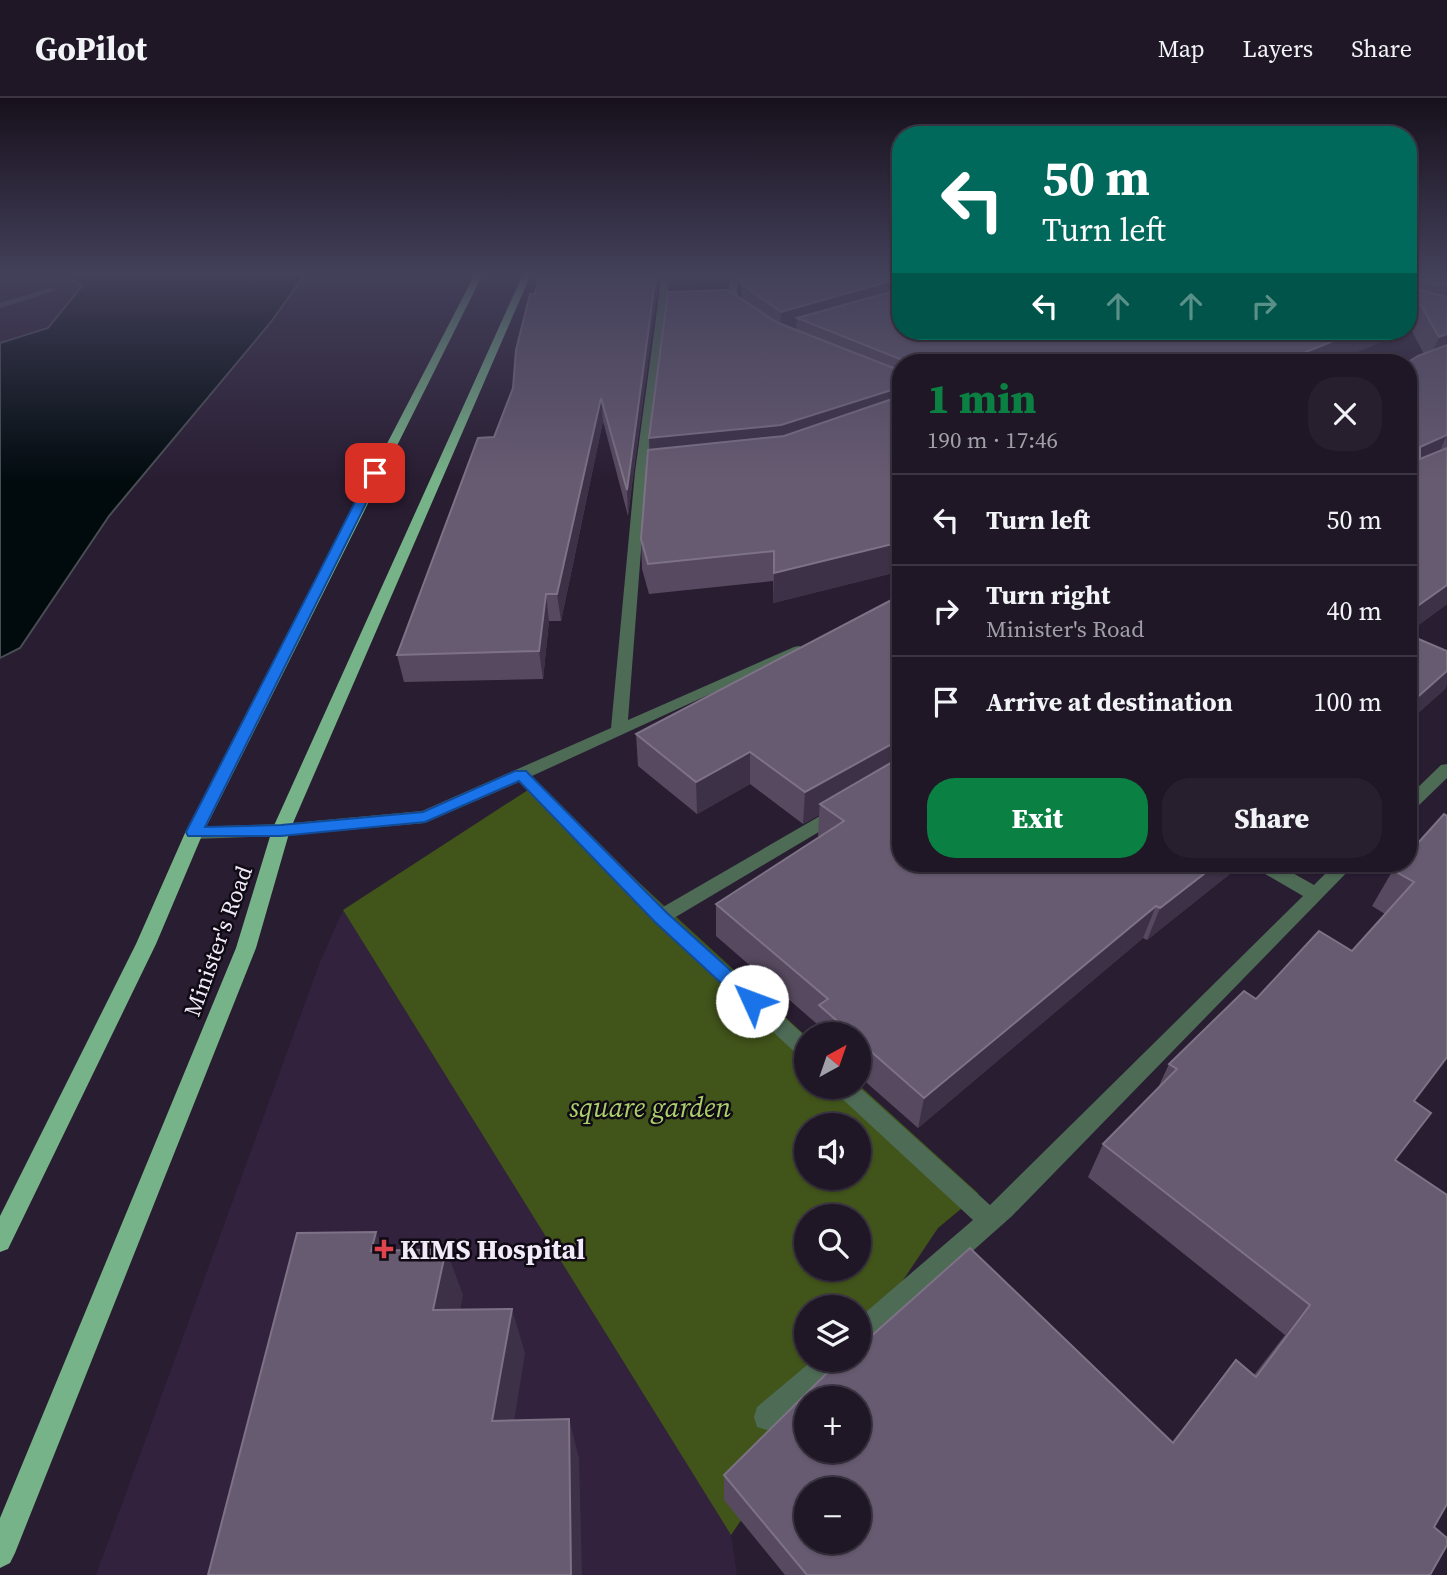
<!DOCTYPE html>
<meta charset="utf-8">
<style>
:root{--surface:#1f1626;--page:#271f2e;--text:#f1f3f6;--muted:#a19fa7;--line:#3c3543;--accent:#0b8043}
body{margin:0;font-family:"Source Serif 4",serif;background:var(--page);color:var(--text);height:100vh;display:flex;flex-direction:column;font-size:26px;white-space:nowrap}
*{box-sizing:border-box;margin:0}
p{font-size:23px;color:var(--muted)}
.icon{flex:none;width:38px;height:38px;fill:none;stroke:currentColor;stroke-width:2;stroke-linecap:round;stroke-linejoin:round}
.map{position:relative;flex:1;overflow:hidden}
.sheet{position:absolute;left:892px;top:256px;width:525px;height:518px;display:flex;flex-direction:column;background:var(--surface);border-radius:28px;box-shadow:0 2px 5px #0004,0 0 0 2px var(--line)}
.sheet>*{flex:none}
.hud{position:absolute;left:892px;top:28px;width:525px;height:214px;border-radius:28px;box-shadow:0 2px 5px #0004,0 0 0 2px var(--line);background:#00695c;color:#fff;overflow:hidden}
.needle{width:46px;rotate:40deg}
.fabs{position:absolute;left:794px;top:924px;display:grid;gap:14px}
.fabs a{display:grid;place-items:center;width:77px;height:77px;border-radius:50%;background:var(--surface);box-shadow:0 2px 5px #0004,0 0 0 2px var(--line);font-size:35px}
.pin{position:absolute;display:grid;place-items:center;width:60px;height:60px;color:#fff;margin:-30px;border-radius:14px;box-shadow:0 4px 10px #0006}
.me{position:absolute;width:77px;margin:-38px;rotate:313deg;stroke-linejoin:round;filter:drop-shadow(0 0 5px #0008)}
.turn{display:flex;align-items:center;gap:24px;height:147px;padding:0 35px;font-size:32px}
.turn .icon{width:91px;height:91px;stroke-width:2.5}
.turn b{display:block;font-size:49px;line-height:60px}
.lanes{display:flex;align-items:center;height:66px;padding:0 35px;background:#0003;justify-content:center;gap:35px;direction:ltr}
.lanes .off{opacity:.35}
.round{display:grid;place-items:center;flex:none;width:74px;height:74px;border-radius:28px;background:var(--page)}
.summary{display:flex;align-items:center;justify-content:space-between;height:119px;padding:0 35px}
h1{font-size:42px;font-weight:800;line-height:52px;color:var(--accent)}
.primary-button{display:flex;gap:14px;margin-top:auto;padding:14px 35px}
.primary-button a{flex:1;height:80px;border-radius:28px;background:var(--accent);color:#fff;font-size:28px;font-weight:800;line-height:80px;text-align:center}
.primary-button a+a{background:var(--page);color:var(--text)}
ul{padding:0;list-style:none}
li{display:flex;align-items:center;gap:21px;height:91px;padding:0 35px;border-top:2px solid var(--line)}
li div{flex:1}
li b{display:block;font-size:26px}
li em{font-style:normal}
header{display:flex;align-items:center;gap:42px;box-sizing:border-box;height:98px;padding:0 35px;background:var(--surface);border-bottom:2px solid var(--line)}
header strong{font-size:33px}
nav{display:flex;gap:38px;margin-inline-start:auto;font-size:24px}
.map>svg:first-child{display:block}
.built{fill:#32223d}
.green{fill:#41541a;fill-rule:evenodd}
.water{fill:#010b0e;stroke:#494e54;stroke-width:2}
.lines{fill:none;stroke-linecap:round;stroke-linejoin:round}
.stream{fill:#494e54;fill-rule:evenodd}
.minor{fill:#4e6b56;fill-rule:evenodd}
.major{fill:#77b388;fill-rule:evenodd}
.wall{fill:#574a60}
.shaded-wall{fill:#3d3147}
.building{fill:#675b71;stroke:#7d7286;stroke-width:2;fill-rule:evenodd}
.route{fill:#1a73e8;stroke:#114b97;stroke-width:2}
.health-dot{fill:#e0444e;stroke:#0f0a13;stroke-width:2.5}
.labels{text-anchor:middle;stroke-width:5;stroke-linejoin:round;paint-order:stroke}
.street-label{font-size:23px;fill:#f2eaf9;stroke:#0f0a13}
.near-park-label{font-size:28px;font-style:italic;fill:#aace69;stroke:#0f0a13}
.near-poi-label{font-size:28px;font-weight:bold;fill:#f2eaf9;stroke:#0f0a13;text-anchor:start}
</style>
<header>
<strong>GoPilot</strong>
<nav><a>Map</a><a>Layers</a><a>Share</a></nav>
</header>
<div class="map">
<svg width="1447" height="1477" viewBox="0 0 1447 1477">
<rect width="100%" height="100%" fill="#291d32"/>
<polygon class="built" points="343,812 731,1437 737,1477 96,1477 320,864"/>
<path class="green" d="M534 688 807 939V989L859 987 979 1096 938 1130 859 1248V1209H807V1262H850L807 1300V1326L731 1437 343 812ZM807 1027H859V1080H807ZM807 1118H859V1171H807Z"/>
<polygon class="water" points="65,176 305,176 271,224 109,418 20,550 0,560 0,245 48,230 82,188"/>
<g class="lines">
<polygon class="stream" points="50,190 57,192 0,210 0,205"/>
<g class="minor">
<polygon points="522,176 563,176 567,179 563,182 525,181"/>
<polygon points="662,176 752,176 739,181 737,192 740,207 737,210 741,213 736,216 727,210 731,206 729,192 730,182 669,183 647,374 628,622 794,549 799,548 806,552 532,678 663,809 832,711 844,711 847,715 844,719 674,820 807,940 807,962 800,959 654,824 519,684 425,725 281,738 194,741 185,735 194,729 281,726 422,713 611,630 635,374 661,183 650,181"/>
<polygon points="1447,666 1447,680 1415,711 1409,713 1409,698 1441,667"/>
<polygon points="1252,765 1275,765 1314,787 1336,765 1356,765 1012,1118 868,1246 859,1250 859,1220 973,1122 837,996 834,989 859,989 990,1107 1303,798 1255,770"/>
<polygon points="813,1262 845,1262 841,1271 777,1329 767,1332 757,1329 754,1319 757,1309"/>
</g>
<g class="major">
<polygon points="475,176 483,176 203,735 156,846 8,1151 0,1154 0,1118 136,846 185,735"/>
<polygon points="523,176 531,176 290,732 256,850 15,1455 10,1465 0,1470 0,1420 236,850 272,732"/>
</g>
</g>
<g class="wall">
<polygon points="741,176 901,233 1407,233 1333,264 901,264 901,473 773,505 773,483 649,496 642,471 641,441 649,352 741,201"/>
<polygon points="1409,176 1447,176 1447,506 1409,534 1409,264 1424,256 1411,231 1409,232"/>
<polygon points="658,186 628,418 603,323 561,523 549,523 543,581 404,584 397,557 494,339 513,290 535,196"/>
<polygon points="901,497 901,765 1239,765 1236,771 1147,842 1143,840 918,1030 859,978 859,936 816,936 817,926 716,838 716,806 820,739 818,738 819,717 803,726 750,686 697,716 638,668 636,636"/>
<polygon points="1409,537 1447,553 1447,586 1445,591 1409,623"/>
<polygon points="1444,716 1414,1003 1395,1062 1434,1429 1430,1477 785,1477 724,1402 724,1377 1172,1344 1236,1262 1254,1277 1285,1237 1088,1079 1103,1046 1158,990 1169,966 1256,901 1352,853 1385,816 1372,808 1393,772"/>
</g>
<g class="shaded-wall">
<polygon points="656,176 658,176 658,186 628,418 627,392"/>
<polygon points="901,180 901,193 797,220 796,233 780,238 781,214"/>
<polygon points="1421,207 1411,231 1409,232 1409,212"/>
<polygon points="1081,233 1138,233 1064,262 1069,237"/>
<polygon points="1358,233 1407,233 1333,264 1281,264"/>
<polygon points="1447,236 1447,257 1428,264 1439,239"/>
<polygon points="901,289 900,315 650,367 649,340"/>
<polygon points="601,300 603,323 561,523 557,496"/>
<polygon points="1447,337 1435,364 1409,376 1420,349"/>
<polygon points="901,444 901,473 773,505 774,475"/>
<polygon points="1447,487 1447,506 1409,534 1409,514"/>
<polygon points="546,496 549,523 543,581 539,553"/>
<polygon points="1447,573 1447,586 1445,591 1409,623 1409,611 1413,603"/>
<polygon points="901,641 901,660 820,706 819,717 803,726 805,694"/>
<polygon points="750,654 750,686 697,716 696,684"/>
<polygon points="1218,765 1239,765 1236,771 1147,842 1160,810"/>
<polygon points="1156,808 1143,840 918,1030 924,1000"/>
<polygon points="376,1134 397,1181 371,1153"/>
<polygon points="446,1151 463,1197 452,1256 433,1212"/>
<polygon points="512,1211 525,1255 508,1362 492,1323"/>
<polygon points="569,1321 579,1360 582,1477 571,1477"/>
</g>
<g class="building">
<polygon points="539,176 656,176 627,392 601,300 557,496 546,496 539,553 397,557 478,340 494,339 513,290 516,252 530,196 535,196"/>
<polygon points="741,176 901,176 901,180 781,214 741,186"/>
<polygon points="1409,176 1447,176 1447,188 1419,181 1416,184 1416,191 1447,199 1447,236 1439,239 1421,207 1409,212"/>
<polygon points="901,191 901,233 1081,233 1069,237 1069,241 1085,241 1110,233 1199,233 1223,241 1239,240 1224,233 1358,233 1281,264 905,264 905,263 797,220"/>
<polygon points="728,192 776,224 901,273 901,289 781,327 649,340 668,194"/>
<polygon points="1447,247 1447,337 1420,349 1420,361 1447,350 1447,487 1409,514 1408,264 1418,258"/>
<polygon points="901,298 901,444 774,475 774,453 648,466 641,441 648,352 784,338"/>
<polygon points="901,497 901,641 805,694 750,654 696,684 636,636"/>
<polygon points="1409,537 1447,553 1447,573 1413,603 1409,601"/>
<polygon points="901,659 901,765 1218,765 1160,810 1156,808 924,1000 859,943 859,936 852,936 819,907 828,901 716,806 844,723 820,706"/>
<path d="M1444 716 1447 718V959L1414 1003 1431 1015 1395 1062 1447 1097V1406L1434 1429 1447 1440V1447L1430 1477H807L724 1377 840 1262H859V1249L970 1150 1173 1345 1236 1262 1256 1279 1310 1207 1103 1046 1177 971 1169 966 1244 893 1256 901 1319 833 1352 853 1414 784 1393 772 1400 765H1409V755ZM807 1300H859V1353H807ZM807 1391H859V1444H807Z"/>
<polygon points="376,1134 371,1153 446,1151 433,1212 512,1211 492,1323 569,1321 571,1477 208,1477 297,1135"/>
</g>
<linearGradient id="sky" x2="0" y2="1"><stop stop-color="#17101c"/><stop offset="0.46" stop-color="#43405a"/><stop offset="1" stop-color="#43405a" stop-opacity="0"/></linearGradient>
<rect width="1447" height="383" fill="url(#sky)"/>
<polygon class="route" points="375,372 381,375 205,729 281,727 423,714 515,673 526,673 667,815 759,898 761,903 759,908 752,910 746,908 655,824 519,683 425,724 281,738 188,738 186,734 370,375"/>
<path class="health-dot" d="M380.5 1140.5h7v7h7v7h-7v7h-7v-7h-7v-7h7z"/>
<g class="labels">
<g class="street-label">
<text transform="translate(218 843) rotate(-70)" y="8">Minister's Road</text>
</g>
<g class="near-park-label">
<text x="650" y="1019">square garden</text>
</g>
<g class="near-poi-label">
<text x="400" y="1161">KIMS Hospital</text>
</g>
</g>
</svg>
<div class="fabs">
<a><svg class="needle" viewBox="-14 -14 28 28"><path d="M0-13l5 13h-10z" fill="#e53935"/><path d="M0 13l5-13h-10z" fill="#a19fa7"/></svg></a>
<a><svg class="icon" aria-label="sound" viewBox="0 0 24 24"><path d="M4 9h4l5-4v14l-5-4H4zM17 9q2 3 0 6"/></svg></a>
<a><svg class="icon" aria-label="search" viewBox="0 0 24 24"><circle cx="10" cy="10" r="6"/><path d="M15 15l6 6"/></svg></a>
<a><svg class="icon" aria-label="layers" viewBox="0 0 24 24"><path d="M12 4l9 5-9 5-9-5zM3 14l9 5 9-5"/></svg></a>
<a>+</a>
<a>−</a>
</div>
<div class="pin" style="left:375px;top:375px;background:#d93025"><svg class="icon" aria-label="arrive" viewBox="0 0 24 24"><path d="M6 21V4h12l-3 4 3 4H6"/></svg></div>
<svg class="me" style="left:752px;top:903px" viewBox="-20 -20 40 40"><circle r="19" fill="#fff"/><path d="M0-13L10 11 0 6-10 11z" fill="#1a73e8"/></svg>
<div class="hud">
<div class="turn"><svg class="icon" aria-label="left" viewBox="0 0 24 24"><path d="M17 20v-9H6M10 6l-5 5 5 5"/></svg><div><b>50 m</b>Turn left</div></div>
<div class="lanes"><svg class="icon" aria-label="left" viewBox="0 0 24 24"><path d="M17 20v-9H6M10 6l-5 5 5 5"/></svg><svg class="icon off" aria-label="ahead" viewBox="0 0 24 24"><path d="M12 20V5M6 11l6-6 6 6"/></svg><svg class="icon off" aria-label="ahead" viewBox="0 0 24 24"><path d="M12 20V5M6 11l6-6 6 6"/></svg><svg class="icon off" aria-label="right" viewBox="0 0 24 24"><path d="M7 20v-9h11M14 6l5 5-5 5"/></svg></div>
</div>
<section class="sheet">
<div class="summary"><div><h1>1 min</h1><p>190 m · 17:46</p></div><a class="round"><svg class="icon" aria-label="close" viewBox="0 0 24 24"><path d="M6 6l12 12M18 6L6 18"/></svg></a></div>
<ul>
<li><svg class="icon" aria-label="left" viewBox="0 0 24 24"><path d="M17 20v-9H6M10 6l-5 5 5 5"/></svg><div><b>Turn left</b></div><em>50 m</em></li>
<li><svg class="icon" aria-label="right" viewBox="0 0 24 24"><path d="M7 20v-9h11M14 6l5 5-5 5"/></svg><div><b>Turn right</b><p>Minister's Road</p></div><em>40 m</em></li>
<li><svg class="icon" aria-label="arrive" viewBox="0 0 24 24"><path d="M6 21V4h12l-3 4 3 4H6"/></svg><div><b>Arrive at destination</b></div><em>100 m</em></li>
</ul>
<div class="primary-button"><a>Exit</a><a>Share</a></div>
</section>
</div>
